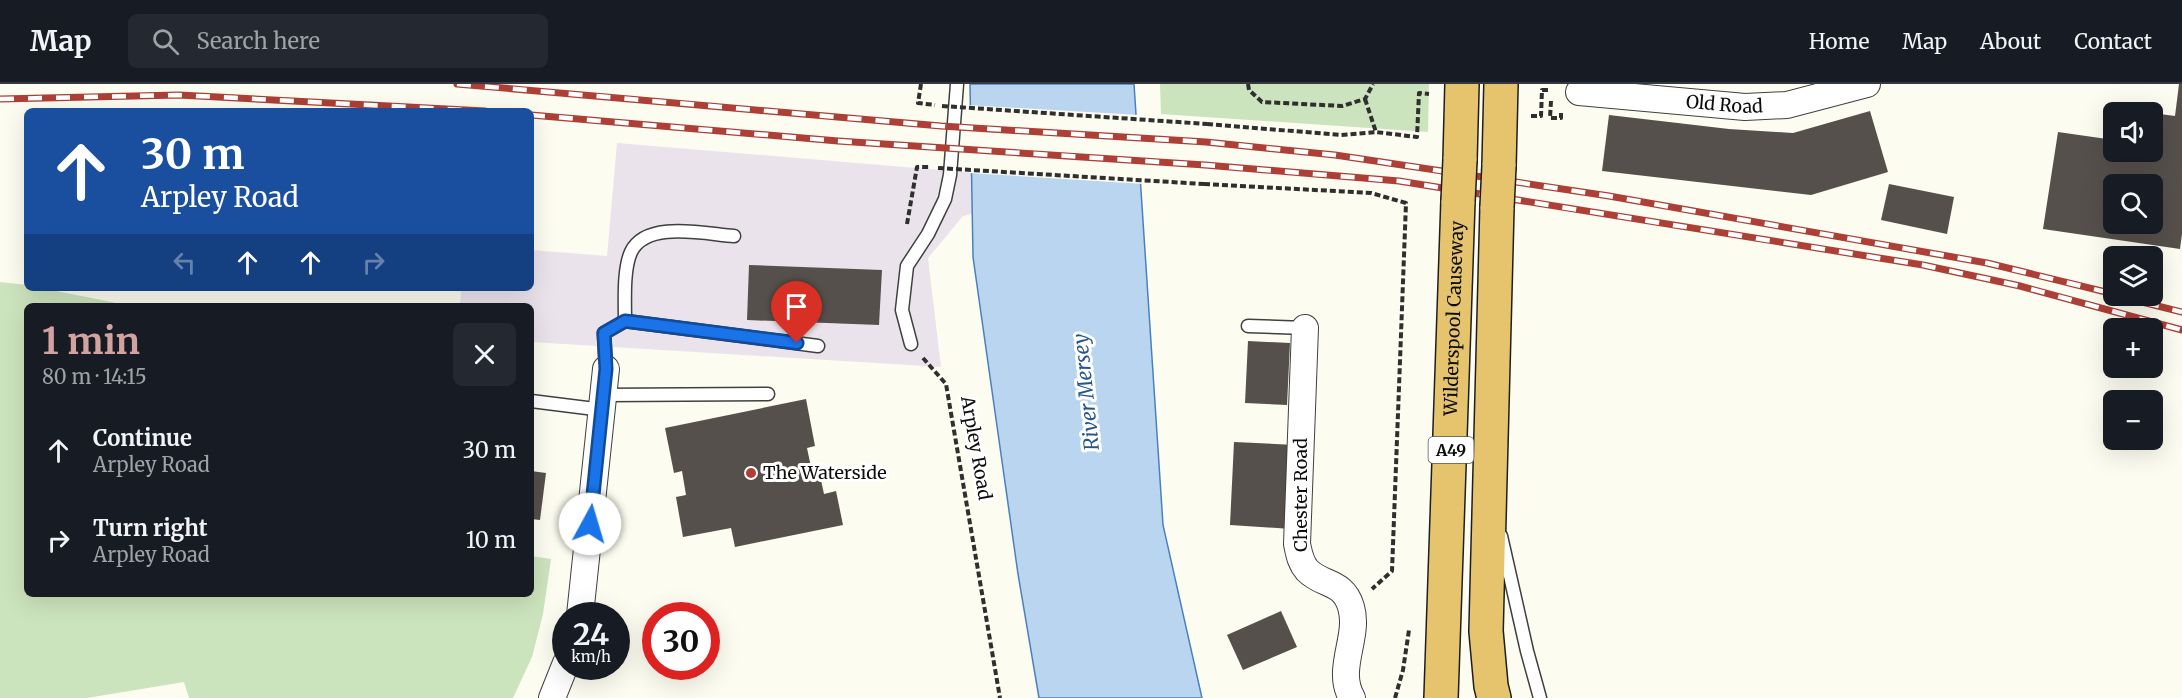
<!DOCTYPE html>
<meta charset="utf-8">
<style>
:root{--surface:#171b24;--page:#242831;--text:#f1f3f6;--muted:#9ea1a6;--line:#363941;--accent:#d2a2a0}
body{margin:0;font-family:Merriweather,serif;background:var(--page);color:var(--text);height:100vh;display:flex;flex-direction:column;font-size:22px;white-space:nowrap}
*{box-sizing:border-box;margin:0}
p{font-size:20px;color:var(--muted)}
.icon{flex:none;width:33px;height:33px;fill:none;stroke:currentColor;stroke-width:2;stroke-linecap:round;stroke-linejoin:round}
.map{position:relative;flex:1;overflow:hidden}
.panel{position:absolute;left:24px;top:219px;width:510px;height:294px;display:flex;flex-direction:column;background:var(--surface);border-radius:9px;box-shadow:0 6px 24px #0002}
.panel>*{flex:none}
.hud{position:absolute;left:24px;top:24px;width:510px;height:183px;border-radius:9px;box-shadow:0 6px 24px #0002;background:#1a4fa0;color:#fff;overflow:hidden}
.fabs{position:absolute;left:2103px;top:18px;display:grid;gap:12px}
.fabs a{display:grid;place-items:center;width:60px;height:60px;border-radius:9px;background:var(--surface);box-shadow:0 6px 24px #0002;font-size:30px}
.speed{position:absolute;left:552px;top:518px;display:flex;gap:12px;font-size:30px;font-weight:700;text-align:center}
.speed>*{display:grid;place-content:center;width:78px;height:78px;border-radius:50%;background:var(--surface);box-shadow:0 6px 24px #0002;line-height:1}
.speed small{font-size:15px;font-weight:400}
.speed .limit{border:9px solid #d22;background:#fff;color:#111}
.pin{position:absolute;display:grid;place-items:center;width:51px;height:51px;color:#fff;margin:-62px -26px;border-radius:50% 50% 50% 0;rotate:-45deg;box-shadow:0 0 6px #0007}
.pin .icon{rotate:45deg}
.me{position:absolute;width:66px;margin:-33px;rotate:6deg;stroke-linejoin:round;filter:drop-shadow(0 0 4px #0008)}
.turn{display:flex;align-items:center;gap:21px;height:126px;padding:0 18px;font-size:27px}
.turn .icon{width:78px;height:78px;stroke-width:2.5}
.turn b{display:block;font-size:42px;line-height:51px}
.lanes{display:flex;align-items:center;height:57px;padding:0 18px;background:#0003;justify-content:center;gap:30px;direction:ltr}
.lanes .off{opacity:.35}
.round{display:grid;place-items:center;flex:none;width:63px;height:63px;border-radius:9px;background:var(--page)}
.summary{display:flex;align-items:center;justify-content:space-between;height:102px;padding:0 18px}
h1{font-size:36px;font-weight:700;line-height:45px;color:var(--accent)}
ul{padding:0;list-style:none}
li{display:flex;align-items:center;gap:18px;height:90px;padding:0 18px}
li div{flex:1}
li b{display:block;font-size:22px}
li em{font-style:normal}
header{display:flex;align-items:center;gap:36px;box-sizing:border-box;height:84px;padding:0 30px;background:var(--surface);border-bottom:2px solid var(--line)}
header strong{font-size:28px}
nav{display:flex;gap:33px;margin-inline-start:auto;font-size:21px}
.search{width:420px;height:54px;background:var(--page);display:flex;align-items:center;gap:15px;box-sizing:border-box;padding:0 21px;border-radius:9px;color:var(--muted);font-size:22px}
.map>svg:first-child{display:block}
.industrial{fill:#ebe3eb}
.green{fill:#cce4bd}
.water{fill:#bad5ef;stroke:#4a81bd;stroke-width:1.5}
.pier{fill:#fdfcf0}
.building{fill:#55504b;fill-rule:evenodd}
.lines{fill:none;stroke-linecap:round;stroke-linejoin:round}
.service-casing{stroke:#404040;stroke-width:15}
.minor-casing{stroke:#404040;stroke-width:28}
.trunk-casing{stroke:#1e1e1e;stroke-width:36}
.path{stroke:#2f2f2f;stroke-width:4;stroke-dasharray:6 3;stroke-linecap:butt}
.service{stroke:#fff;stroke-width:12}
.minor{stroke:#fff;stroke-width:26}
.trunk{stroke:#e6c46e;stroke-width:33}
.rail-casing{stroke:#ad3f36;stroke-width:7}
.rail{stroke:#fff;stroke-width:4.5;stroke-dasharray:14;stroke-linecap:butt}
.trunk-bridge-casing{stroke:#1e1e1e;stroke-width:36;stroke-linecap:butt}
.path-bridge{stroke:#2f2f2f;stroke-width:4;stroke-dasharray:6 3;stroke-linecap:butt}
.trunk-bridge{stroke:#e6c46e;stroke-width:33}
.route-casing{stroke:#114b97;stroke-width:15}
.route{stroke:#1a73e8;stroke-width:10}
.poi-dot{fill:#ad3f36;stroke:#fff;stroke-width:2}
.labels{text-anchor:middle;stroke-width:6;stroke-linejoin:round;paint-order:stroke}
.shield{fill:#fff;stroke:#565656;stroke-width:1.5}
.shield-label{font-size:16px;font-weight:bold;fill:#0d0d0d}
.street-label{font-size:18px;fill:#0d0d0d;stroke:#fff}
.poi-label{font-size:18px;fill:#0d0d0d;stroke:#fff;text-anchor:start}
.water-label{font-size:20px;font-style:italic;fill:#255590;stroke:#fff}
</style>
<header>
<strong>Map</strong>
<div class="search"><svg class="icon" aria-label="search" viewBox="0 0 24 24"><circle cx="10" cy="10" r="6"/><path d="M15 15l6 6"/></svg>Search here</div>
<nav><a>Home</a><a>Map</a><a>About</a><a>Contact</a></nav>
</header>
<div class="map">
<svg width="2182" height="614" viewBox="0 0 2182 614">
<rect width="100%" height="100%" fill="#fdfcf0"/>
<polygon class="industrial" points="617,59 976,89 979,128 963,132 928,174 941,283 531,258 531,222 460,222 461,204 531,204 531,166 607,172"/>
<g class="green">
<polygon points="1160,0 1429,0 1428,48 1161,30"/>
<polygon points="0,198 27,201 27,204 41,204 132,222 27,222 27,510 531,510 531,472 551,475 543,530 532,573 513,614 189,614 184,598 87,614 0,614"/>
</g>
<polygon class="water" points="970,0 1134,0 1163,441 1202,614 1039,614 1018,490 973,173"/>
<polygon class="pier" points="967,21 1139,31 1144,100 969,89"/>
<g class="building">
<path d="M2179 0H2182V150L2180 165 2043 145 2058 48 2114 56V68H2152V29L2175 32ZM2114 100H2152V140H2114Z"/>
<polygon points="1870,27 1888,88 1811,111 1602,87 1609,31 1729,45 1793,49"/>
<polygon points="1889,100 1954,113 1947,150 1881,136"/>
<polygon points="749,181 882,186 879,241 747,236"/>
<polygon points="1248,257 1290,259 1287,321 1245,319"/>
<polygon points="806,315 815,362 807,364 812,388 819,387 824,410 836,407 843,441 735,463 731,444 683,453 676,413 686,411 682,387 674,389 665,344"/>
<polygon points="1234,358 1295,361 1291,445 1230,441"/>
<polygon points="531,387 546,389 540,436 531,435"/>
<polygon points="1281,527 1297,563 1243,586 1227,551"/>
</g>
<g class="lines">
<g class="service-casing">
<g id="service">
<path d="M625 237C625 219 623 185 631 168 646 136 705 150 734 152"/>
<polyline points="1248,242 1305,244"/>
<polyline points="911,260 902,226 907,182 928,150 945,115 950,91 957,0"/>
<polyline points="606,285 604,249 625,237 818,262"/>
<polyline points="604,311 768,310"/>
<polyline points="531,317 603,326"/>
<polyline points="1501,452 1527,567 1540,614"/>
</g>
</g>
<g class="minor-casing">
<g id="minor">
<path id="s1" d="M1579 8 1745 23 1787 21 1867 0"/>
<path d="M1305 244 1297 460C1299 469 1300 478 1307 486 1322 502 1343 496 1351 523 1360 553 1335 585 1352 614"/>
<polyline points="580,531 606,285"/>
<polyline points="552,614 566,579"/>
</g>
</g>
<g class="trunk-casing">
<g id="trunk">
<polyline points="1460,76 1462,0"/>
<polyline points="1499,82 1501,0"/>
<path id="s2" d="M1441 614 1458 117"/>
<polyline points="1494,614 1491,602 1486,547 1497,123"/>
</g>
</g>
<g class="path">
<polyline points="921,0 918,19 935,21"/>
<polyline points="1248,0 1249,6 1262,18 1342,22 1365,15 1373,0"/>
<polyline points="1365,15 1376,48 1417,53 1419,9 1429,10"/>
<polyline points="1551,17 1550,34 1561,34 1561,29"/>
<polyline points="1531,32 1541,32 1542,6 1551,6"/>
<polyline points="1207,40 1341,51 1376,48"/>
<polyline points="1204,100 1371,109 1406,119 1392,487 1372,505"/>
<polyline points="907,140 917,83 930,83"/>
<polyline points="923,274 946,300 1000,614"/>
<polyline points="1395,614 1403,586 1409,546"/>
</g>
<use href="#service" class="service"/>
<use href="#minor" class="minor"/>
<use href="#trunk" class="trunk"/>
<g class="rail-casing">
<g id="rail">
<polyline points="457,0 941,42 1206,58 1335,71 1609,112 1987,179 2114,210"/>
<polyline points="0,15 179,11 485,27"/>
<polyline points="531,31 838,57 1205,81 1399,97 1923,181 2020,202 2182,246"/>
<polyline points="2118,212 2182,228"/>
</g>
</g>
<use href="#rail" class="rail"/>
<g class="trunk-bridge-casing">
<g id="trunk-bridge">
<polyline points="1458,117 1460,76"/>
<polyline points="1497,123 1499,82"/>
</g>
</g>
<g class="path-bridge">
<polyline points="942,22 1207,40"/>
<polyline points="938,84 1204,100"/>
</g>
<use href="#trunk-bridge" class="trunk-bridge"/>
</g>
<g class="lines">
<g class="route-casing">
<polyline id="route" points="590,440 606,285 604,249 625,237 797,259"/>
</g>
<use href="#route" class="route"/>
</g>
<circle class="poi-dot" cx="751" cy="389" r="6"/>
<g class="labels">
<rect class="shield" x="1428.5" y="353" width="45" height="26" rx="4.5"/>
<g class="shield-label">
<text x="1451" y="372">A49</text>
</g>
<g class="street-label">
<text dy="6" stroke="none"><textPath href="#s1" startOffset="146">Old Road</textPath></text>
<text dy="6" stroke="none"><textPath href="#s2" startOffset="380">Wilderspool Causeway</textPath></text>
<text transform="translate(976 364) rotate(80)" y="6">Arpley Road</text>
<text transform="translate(1301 411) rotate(-90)" y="6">Chester Road</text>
</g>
<g class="poi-label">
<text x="763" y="395">The Waterside</text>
</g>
<g class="water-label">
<text transform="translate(1086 308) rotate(-96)" y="7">River Mersey</text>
</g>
</g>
</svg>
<div class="fabs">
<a><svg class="icon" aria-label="sound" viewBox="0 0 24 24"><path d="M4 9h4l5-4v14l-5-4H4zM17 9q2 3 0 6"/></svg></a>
<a><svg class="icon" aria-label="search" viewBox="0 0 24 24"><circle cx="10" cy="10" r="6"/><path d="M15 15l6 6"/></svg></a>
<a><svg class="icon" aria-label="layers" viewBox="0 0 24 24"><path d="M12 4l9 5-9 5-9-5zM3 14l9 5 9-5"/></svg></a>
<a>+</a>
<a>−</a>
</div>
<div class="speed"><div>24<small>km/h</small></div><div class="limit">30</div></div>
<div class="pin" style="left:797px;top:259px;background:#d93025"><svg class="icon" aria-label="arrive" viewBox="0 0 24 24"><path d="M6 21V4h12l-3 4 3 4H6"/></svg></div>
<svg class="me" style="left:590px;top:440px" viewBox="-20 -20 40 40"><circle r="19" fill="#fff"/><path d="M0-13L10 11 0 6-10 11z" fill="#1a73e8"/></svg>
<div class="hud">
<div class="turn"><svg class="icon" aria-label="ahead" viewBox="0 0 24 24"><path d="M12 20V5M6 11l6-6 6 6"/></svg><div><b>30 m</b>Arpley Road</div></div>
<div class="lanes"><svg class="icon off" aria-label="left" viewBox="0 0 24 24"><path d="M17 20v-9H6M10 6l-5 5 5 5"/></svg><svg class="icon" aria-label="ahead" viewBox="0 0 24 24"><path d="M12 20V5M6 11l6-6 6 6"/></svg><svg class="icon" aria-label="ahead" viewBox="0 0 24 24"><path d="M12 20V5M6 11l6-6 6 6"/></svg><svg class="icon off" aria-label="right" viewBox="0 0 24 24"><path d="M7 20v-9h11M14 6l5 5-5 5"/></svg></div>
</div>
<section class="panel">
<div class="summary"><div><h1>1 min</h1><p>80 m · 14:15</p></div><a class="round"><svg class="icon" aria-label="close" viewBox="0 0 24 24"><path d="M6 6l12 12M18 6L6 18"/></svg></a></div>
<ul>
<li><svg class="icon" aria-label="ahead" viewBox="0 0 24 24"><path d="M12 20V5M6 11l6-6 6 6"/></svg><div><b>Continue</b><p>Arpley Road</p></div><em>30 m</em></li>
<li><svg class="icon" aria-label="right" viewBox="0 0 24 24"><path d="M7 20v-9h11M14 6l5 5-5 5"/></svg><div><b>Turn right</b><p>Arpley Road</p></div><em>10 m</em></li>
</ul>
</section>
</div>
